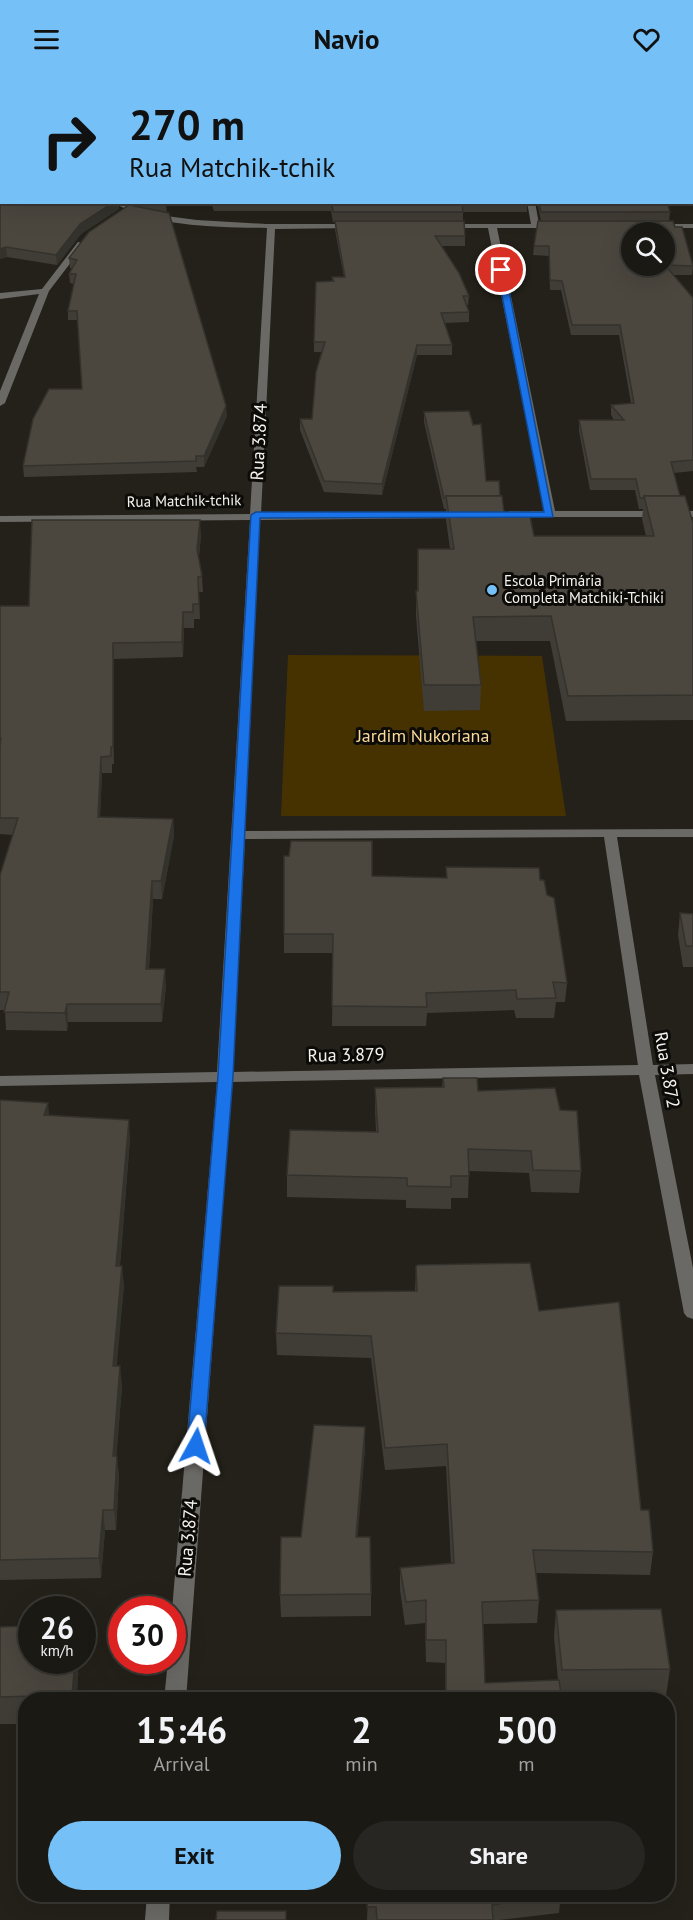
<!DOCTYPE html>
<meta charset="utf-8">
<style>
:root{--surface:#1b1914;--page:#282622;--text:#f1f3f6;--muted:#a0a0a0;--line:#393834;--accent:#75c0f6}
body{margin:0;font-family:"PT Sans",sans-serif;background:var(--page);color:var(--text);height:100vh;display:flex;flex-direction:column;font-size:22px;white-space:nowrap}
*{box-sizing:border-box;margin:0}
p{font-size:20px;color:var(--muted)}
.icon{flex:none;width:33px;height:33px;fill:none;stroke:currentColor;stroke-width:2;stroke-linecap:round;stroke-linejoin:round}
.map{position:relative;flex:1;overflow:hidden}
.side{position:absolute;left:18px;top:1614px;width:657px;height:210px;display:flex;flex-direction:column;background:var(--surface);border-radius:24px;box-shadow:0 6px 24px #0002,0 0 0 2px var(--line)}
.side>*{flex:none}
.top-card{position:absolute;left:0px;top:0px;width:693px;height:126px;box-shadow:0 6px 24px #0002,0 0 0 2px var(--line);background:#75c0f6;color:#111;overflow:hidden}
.controls{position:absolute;left:621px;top:144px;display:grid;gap:12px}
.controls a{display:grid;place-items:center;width:54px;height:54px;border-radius:50%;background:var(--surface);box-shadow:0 6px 24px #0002,0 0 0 2px var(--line);font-size:30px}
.speed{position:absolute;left:18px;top:1518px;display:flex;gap:12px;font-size:30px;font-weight:700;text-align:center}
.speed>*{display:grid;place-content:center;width:78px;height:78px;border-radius:50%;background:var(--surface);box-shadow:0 6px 24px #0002,0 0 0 2px var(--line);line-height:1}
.speed small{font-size:15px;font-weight:400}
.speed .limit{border:9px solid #d22;background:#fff;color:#111}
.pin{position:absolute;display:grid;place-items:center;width:51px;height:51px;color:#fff;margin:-26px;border:3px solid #fff;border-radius:50%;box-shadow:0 2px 6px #0007}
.me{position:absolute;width:66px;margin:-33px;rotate:5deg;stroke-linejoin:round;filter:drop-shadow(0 0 4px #0008)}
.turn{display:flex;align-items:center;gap:21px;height:126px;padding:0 30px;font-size:27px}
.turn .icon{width:78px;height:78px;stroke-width:2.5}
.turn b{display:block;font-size:42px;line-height:51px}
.eta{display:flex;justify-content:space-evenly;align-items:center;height:102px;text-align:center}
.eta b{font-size:36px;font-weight:600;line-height:42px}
.primary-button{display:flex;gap:12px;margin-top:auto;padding:12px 30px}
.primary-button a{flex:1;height:69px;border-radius:36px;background:var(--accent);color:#111;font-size:24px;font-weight:600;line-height:69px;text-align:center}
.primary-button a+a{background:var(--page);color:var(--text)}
header{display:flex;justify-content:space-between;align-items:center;height:78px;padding:0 30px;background:var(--accent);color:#111;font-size:27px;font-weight:600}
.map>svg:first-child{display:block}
.green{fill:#453200}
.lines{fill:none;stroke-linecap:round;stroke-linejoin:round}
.street{fill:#6b6965;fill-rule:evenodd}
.wall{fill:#403d36}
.shaded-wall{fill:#34322c}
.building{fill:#4b473f;stroke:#34322c;stroke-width:1.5;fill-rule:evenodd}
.route{fill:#1a73e8;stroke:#114b97;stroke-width:1.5}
.poi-dot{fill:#75c0f6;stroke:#0c0b08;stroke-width:2}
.labels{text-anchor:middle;stroke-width:6;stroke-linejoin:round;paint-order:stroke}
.far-street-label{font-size:15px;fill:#f6f3ef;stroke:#0c0b08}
.far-poi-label{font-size:15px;fill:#f6f3ef;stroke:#0c0b08;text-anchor:start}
.street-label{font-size:18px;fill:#f6f3ef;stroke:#0c0b08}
.park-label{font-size:18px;fill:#fbdb99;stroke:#0c0b08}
</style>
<header><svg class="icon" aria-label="menu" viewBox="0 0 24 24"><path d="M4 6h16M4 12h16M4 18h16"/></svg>Navio<svg class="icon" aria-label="heart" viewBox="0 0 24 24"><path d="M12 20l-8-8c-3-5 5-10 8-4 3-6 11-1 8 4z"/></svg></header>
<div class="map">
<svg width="693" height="1842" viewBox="0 0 693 1842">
<rect width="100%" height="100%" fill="#24211a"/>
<polygon class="green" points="288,577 542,578 566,738 281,738"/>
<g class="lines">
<g class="street">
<rect x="692" y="87" width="1" height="8"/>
<path d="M113 124H125L141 132 166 138 197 142 266 146H357V150H354L275 151 261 436 465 434 470 437 465 440 260 442 245 753 693 751V759H617L653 987 693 986V996L655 997 693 1190V1241L687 1239 684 1235 639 997 232 1004 186 1622H164L168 1582H172V1532L217 1004 0 1008V998L217 994 250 442 0 444V438L250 436 267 150C221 149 153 150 113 124ZM604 759 638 987 233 994 245 761Z"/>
<polygon points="527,124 535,124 539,146 555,146 559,148 558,150 497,150 555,433 693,433 693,439 510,439 505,436 510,433 544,433 488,150 444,150 440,148 444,146 531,146"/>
<polygon points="654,146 693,146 693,150 651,150 650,148"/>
<polygon points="78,164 85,166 49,213 5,325 0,328 0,313 39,216 0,221 0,215 42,211"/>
<polygon points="147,1816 170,1816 169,1842 145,1842"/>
</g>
</g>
<g class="wall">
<polygon points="0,0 693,0 693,33 692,24 692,2 2,2 2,124 119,124 119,131 81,156 57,187 7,179 0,181"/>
<polygon points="128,124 174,124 166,127 167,134 227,338 204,389 196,389 197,394 24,399 23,388 82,311 78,242 68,242 68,233 74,206 70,205 69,196 72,190 70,190 69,180 152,132 132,127"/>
<polygon points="211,124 527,124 527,134 463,134 463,143 465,158 465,168 441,168 469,218 468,227 466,227 469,234 469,244 445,245 452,267 452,277 417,277 382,417 324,414 300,352 300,341 312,341 322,274 314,274 314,264 332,203 332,199 344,199 335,152 335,144 333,144 331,133 214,133"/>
<polygon points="537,124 667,124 670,134 669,143 693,188 692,197 673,197 693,220 693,393 674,395 680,418 693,445 693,642 566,643 550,563 476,563 481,607 480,632 424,633 416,538 416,513 417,513 418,471 450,471 446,442 446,431 444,431 424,344 424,334 500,418 504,435 534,458 646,458 642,441 643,431 639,431 635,412 590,412 579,353 579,342 614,342 611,337 611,327 631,325 619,257 571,257 561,212 550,212 549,178 533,177 534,168 541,143"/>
<polygon points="201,457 199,479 202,498 203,514 199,514 200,541 194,541 194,550 184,550 183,579 114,581 114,686 112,686 112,695 102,695 100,739 173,741 174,758 162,821 153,821 149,891 166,908 162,944 68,944 67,953 6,952 5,932 0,932 0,797 13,757 0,756 0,528 29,528"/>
<polygon points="284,778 372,798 446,800 446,789 540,802 547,817 567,905 565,924 556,924 554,940 516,940 514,932 427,935 426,948 332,948 333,875 284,875"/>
<polygon points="680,835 693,836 693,889 683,889 678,857"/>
<polygon points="443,1000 478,1013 560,1032 581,1093 579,1115 531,1114 529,1095 469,1093 468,1120 451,1120 451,1131 406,1130 406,1122 287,1119 287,1097 376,1054 375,1032 375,1010 442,1009"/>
<polygon points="0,1022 130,1061 120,1188 124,1207 116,1288 122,1308 116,1378 119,1398 116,1452 105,1452 101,1500 0,1502"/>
<polygon points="416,1188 539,1233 641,1432 653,1474 650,1497 536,1495 539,1522 537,1545 483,1546 485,1605 558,1602 554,1559 556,1532 670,1591 666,1618 562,1619 562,1622 445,1622 445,1585 426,1584 425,1545 405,1547 400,1512 400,1490 451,1485 446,1388 385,1392 371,1280 277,1277 276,1255 333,1214 415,1213"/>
<polygon points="365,1349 365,1370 357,1459 371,1516 371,1538 281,1539 280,1517 301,1459"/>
<polygon points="0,1549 77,1622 26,1622 26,1646 0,1646"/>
<polygon points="368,1816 561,1816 559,1835 499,1842 367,1842"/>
</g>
<g class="shaded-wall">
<polygon points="114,124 119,124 119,131 81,156 57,187 56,177 80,146"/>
<polygon points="6,169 7,179 0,181 0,171"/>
<polygon points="417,267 417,277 382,417 382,406"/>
<polygon points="226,328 227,338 204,389 204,378"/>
<polygon points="200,442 201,457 198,486 197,471"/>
<polygon points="183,534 184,550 183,579 182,564"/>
<polygon points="113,565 114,581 114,686 113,669"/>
<polygon points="101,679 102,695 99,756 98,739"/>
<polygon points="173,741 174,758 162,821 161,803"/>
<polygon points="152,803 153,821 148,908 146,891"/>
<polygon points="165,891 166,908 162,944 161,926"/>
<polygon points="67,926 68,944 67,953 65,935"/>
<polygon points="48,1025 50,1044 44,1037"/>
<polygon points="129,1042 130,1061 118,1208 116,1188"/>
<polygon points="122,1188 124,1207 115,1309 113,1288"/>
<polygon points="120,1288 122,1308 115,1398 113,1378"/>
<polygon points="365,1349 365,1370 356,1480 356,1459"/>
<polygon points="117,1378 119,1398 116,1452 114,1432"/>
<polygon points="103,1432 105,1452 101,1500 99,1480"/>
<polygon points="75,1582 79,1582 77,1622 73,1622 72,1617"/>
</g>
<g class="building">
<polygon points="0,0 693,0 693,19 692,11 692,2 2,2 2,20 0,20"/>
<rect x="0" y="27" width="2" height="18"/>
<polygon points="0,53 2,53 2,63 0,62"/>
<polygon points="2,69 2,113 0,113 0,70"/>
<polygon points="0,120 2,120 2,124 114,124 80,146 56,177 6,169 0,171"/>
<polygon points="332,124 493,124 462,125 463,134 333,134"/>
<polygon points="539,124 667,124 670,134 541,134"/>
<polygon points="129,127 169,135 226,328 204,378 196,378 196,383 23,388 33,341 49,311 82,311 77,233 68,233 76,196 69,196 77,182 69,180 89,154"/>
<polygon points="335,143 464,143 465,158 435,158 459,195 469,218 463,218 469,234 441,235 452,267 417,267 382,406 324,403 300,341 312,341 316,294 325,264 314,264 316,204 334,203 332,199 345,199"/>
<path d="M538 143H673L675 149H682L693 188 665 187 693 220V382L671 384 680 418H644V420H640L636 401H591L579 342H624L611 327 634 325 620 247H572L562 203 550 202 549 168H534ZM632 154H664V188H632Z"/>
<polygon points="469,333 473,347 481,346 486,403 499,403 500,418 446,418 447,420 444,420 424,334"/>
<polygon points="446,418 502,418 504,435 529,434 534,458 654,458 644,418 685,418 693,445 693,617 568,618 551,538 473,539 481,607 424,607 416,513 418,513 418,471 454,471"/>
<polygon points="32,442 200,442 197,471 202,498 198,499 199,526 193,526 193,534 183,534 182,564 113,565 113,669 111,669 111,678 101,679 98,739 173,741 161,803 152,803 146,891 165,891 161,926 67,926 65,935 4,934 9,914 0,914 0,797 18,740 0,740 0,668 1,660 0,660 0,528 29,528"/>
<polygon points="291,763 372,763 372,798 447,800 446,789 539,790 540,802 544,802 547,817 554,820 567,905 553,904 556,920 517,921 516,912 426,915 427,929 332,928 333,856 284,856 284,778 289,778"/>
<polygon points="680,835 693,836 693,868 686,868"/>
<polygon points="443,1000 477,1000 478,1013 555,1010 560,1032 577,1033 581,1093 533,1092 531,1073 468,1071 469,1098 451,1098 451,1109 407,1108 407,1100 287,1097 290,1052 378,1054 375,1010 444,1009"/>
<polygon points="0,1022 48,1025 44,1037 129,1042 116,1188 122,1188 113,1288 120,1288 113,1378 117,1378 114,1432 103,1432 99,1480 0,1482"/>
<polygon points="530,1185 539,1233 619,1224 641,1432 649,1432 653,1474 533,1472 539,1522 482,1524 485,1605 559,1602 562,1622 446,1622 446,1562 426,1562 426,1522 406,1524 400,1490 454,1485 447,1366 385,1370 371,1258 276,1255 279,1208 333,1208 333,1214 417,1213 416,1188 418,1187"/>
<polygon points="314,1347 365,1349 356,1459 370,1459 371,1516 280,1517 281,1459 301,1459"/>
<polygon points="661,1531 670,1591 562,1592 556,1532"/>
<polygon points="32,1548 32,1582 75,1582 72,1617 0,1619 0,1549"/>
<polygon points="368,1816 526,1816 499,1819 500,1826 492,1827 493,1842 377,1842 376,1829 367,1829"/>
<polygon points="217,1833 286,1833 286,1842 216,1842"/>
</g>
<polygon class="route" points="501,190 505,192 553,439 260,440 233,998 204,1368 202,1372 196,1374 189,1372 187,1368 218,998 251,437 256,434 544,434 497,192"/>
<circle class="poi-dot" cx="492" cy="512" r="6"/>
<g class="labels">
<g class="far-street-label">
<text transform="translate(184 423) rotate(-1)" y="5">Rua Matchik-tchik</text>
</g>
<g class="far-poi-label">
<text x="504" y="508">Escola Primária<tspan x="504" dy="17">Completa Matchiki-Tchiki</tspan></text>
</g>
<g class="street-label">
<text transform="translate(259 364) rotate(-87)" y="6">Rua 3.874</text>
<text transform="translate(346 977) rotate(-1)" y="6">Rua 3.879</text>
<text transform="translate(667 992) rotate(80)" y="6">Rua 3.872</text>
<text transform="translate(188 1460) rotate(-85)" y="6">Rua 3.874</text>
</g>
<g class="park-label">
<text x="423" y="664">Jardim Nukoriana</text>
</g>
</g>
</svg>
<div class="controls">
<a><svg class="icon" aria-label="search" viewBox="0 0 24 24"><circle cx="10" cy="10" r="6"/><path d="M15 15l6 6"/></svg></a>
</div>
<div class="speed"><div>26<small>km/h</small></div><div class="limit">30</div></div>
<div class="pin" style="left:501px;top:192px;background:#d93025"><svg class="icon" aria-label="arrive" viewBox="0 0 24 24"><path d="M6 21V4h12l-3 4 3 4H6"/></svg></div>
<svg class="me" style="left:196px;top:1368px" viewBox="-20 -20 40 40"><path d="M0-17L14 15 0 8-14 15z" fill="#1a73e8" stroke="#fff" stroke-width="4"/></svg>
<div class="top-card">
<div class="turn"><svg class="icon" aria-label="right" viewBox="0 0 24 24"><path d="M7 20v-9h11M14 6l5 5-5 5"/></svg><div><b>270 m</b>Rua Matchik-tchik</div></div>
</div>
<section class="side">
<div class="eta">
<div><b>15:46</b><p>Arrival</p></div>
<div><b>2</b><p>min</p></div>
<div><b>500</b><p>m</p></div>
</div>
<div class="primary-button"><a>Exit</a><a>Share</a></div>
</section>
</div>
